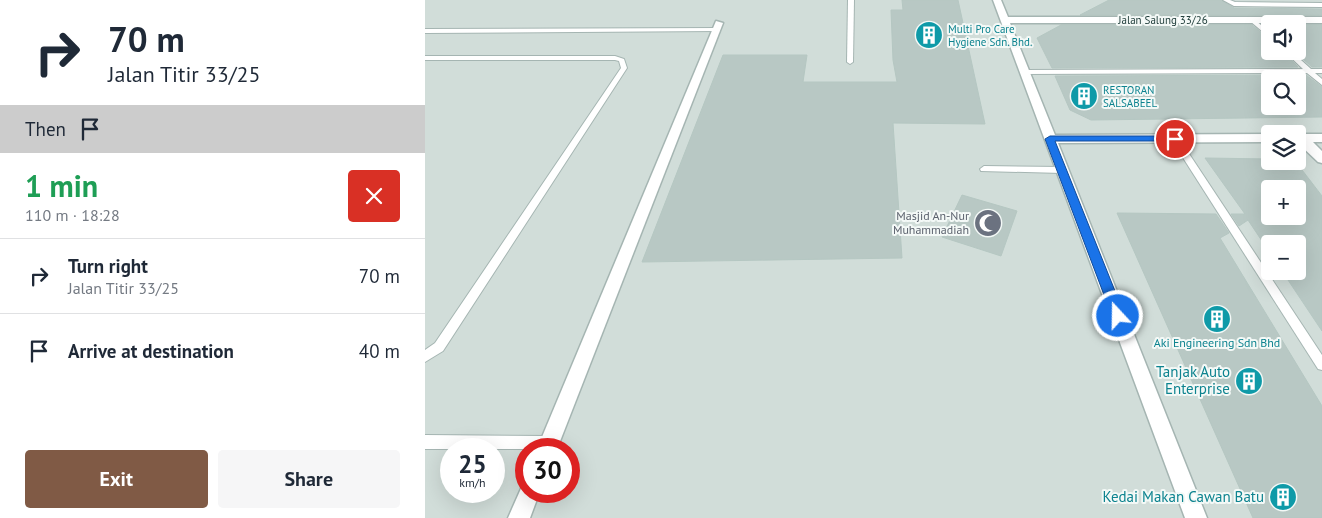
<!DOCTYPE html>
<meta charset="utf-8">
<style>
:root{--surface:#fff;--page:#f6f6f7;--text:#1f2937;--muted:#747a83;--line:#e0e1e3;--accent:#805a45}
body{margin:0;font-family:"PT Sans",sans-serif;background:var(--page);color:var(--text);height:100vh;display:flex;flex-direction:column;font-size:19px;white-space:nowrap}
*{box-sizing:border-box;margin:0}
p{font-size:16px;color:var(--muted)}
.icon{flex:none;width:28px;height:28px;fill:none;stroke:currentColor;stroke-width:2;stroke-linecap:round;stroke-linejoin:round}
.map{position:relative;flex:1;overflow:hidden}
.panel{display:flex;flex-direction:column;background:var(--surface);width:425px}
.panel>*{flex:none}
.banner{background:#fff;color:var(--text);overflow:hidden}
.fabs{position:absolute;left:836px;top:15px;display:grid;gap:10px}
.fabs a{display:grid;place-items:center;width:45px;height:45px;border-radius:5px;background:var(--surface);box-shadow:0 5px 20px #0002;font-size:25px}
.speed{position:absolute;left:15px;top:438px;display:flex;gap:10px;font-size:25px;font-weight:700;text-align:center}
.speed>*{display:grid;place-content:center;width:65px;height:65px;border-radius:50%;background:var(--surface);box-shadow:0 5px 20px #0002;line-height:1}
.speed small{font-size:12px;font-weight:400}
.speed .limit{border:8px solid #d22;background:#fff;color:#111}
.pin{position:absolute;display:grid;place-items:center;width:42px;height:42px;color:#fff;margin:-21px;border:2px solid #fff;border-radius:50%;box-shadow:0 1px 5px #0007}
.me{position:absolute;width:55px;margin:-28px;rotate:339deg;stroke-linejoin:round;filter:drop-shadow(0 0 4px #0008)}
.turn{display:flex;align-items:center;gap:18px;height:105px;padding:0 25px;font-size:22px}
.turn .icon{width:65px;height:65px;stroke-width:2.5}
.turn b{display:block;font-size:35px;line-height:42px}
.then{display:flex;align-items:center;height:48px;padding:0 25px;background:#0003;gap:10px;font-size:19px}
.round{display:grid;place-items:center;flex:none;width:52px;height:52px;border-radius:5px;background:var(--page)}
.overview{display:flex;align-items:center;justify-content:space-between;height:85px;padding:0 25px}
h1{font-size:30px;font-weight:600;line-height:38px;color:#1e9e55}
.primary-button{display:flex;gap:10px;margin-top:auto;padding:10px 25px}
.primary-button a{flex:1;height:58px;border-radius:5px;background:var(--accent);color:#fff;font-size:20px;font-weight:600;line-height:58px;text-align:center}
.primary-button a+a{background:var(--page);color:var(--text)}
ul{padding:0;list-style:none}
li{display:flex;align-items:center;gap:15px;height:75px;padding:0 25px;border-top:1px solid var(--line)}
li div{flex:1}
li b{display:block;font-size:19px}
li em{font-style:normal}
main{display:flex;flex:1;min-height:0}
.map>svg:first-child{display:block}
.built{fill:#d1ddd9;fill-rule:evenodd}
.building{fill:#b8c8c4;stroke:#b5c7c2;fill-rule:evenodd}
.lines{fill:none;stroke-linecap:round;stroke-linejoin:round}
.service-casing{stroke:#a5b5b2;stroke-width:2}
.minor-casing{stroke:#a5b5b2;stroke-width:3}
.service{fill:#fff;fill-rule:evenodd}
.minor{fill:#fff;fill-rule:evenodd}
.route{fill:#1a73e8;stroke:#114b97}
.labels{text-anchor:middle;stroke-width:4;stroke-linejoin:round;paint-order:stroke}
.far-street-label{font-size:11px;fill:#223f3c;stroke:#f4f9f7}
.far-culture-label{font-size:11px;fill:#0d838f;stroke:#f4f9f7;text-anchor:start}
.worship-label{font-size:12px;fill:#5b616d;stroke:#f4f9f7;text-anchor:end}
.culture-label{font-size:12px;fill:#0d838f;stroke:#f4f9f7}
.near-culture-label{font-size:15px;fill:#0d838f;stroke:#f4f9f7;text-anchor:end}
</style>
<main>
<section class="panel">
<div class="banner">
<div class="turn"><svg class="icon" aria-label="right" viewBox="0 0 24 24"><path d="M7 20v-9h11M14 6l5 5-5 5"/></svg><div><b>70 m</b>Jalan Titir 33/25</div></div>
<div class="then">Then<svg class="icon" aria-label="arrive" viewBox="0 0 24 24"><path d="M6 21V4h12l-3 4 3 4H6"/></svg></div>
</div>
<div class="overview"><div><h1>1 min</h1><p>110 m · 18:28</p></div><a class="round" style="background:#d93025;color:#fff"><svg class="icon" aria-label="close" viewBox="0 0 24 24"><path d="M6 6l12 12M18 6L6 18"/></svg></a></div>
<ul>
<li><svg class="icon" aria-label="right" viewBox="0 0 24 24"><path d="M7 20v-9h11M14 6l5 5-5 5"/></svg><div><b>Turn right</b><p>Jalan Titir 33/25</p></div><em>70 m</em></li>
<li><svg class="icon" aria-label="arrive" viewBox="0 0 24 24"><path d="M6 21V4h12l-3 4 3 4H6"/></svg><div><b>Arrive at destination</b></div><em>40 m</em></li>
</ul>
<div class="primary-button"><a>Exit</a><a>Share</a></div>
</section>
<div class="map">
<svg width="897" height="518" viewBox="0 0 897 518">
<rect width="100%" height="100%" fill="#e3edea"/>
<path class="built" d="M0 0H897V518H0ZM845 24H872V51H845ZM845 79H872V106H845ZM845 134H872V161H845ZM845 189H872V216H845ZM845 244H872V271H845ZM26 449H69V491H26ZM101 449H144V491H101Z"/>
<g class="building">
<polygon points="477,0 533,0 560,124 468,123 477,258 217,262 298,55 382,55 378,82 472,82 468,60 466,10 478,10"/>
<polygon points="684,0 796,0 809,8 897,9 897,15 655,15"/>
<polygon points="636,25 827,25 845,40 845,51 857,51 873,67 627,68 612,38"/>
<polygon points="872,25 897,25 897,67 887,67 869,51 872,51"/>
<path d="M881 75 897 87V117L666 120 645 110 630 76ZM845 79H872V106H845Z"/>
<path d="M780 158 845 159V161H862L874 166 897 196V331L857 271H872V244H845V253L823 220 814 226 806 214H820ZM845 189H872V216H845Z"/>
<polygon points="537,195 592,211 576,256 517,237"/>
<polygon points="692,213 791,214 804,233 795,238 897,406 897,518 828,518"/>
</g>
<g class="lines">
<g class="service-casing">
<g id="service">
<polygon points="423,0 429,0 428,62 425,64 422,62"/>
<polygon points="798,0 805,0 810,2 897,3 897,7 809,6"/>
<polygon points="825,19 829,19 845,33 845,38 825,21"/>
<polygon points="294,28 294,30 292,31 0,33 0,29"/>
<polygon points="859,51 866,51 886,69 897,69 897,73 890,73 897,79 897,85 882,73 599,74 596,72 599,70 878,69"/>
<polygon points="0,56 190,56 199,59 202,68 18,351 0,362 0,350 10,343 196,68 194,61 190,60 0,60"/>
<polygon points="747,137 753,137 897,355 897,370 893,369 746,139"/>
<polygon points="559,166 637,167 641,170 637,173 556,171 555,169"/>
<polygon points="0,435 124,436 129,438 131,443 129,448 126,449 0,449"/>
</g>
</g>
<g class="minor-casing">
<g id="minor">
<polygon points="568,0 576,0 583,17 897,17 897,23 585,23 630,135 845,134 845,142 633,143 782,518 760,518"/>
<polygon points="291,21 298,23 132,449 112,449"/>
<polygon points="872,134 897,134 897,142 888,142 897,151 897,163 893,162 872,142"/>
<polygon points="101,482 101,491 115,491 105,518 83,518 98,484"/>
</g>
</g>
<use href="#service" class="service"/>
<use href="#minor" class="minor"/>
</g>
<polygon class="route" points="625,136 750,136 755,139 750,141 630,141 700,316 698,320 689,320 687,316 620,139"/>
<defs>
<g id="building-disc" transform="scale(1.4375)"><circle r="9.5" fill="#0f9aa8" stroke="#f4f9f7"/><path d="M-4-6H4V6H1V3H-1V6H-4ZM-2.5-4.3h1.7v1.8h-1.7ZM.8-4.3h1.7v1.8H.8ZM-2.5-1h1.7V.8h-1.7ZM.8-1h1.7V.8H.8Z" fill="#fff"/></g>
<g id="mosque-disc" transform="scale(1.4375)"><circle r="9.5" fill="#6b7280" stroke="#f4f9f7"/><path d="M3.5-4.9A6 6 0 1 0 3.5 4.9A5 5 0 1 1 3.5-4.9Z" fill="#fff"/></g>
</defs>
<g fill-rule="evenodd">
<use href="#building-disc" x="504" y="35"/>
<use href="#building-disc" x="659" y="96"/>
<use href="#mosque-disc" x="563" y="223"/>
<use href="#building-disc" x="792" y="319"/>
<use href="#building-disc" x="824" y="381"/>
<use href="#building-disc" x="858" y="497"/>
</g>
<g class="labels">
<g class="far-street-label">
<text x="738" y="24">Jalan Salung 33/26</text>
</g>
<g class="far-culture-label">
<text x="523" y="33">Multi Pro Care<tspan x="523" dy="13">Hygiene Sdn. Bhd.</tspan></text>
<text x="678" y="94">RESTORAN<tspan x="678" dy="13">SALSABEEL</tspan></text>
</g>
<g class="worship-label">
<text x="544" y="220">Masjid An-Nur<tspan x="544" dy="14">Muhammadiah</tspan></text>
</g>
<g class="culture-label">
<text x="792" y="347">Aki Engineering Sdn Bhd</text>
</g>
<g class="near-culture-label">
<text x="805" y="377">Tanjak Auto<tspan x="805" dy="17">Enterprise</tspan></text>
<text x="839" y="502">Kedai Makan Cawan Batu</text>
</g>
</g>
</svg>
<div class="fabs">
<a><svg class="icon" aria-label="sound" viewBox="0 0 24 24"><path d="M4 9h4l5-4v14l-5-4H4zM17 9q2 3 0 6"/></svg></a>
<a><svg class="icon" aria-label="search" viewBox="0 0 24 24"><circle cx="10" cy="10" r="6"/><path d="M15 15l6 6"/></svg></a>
<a><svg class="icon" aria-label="layers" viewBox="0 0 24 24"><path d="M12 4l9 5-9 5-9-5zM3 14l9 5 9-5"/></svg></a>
<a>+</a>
<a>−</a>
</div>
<div class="speed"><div>25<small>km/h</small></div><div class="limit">30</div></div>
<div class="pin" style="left:750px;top:139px;background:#d93025"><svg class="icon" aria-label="arrive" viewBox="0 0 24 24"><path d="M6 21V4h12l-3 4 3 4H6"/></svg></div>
<svg class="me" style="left:693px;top:316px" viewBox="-20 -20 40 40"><circle r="17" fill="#1a73e8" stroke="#fff" stroke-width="3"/><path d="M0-11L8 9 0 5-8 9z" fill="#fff"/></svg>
</div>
</main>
